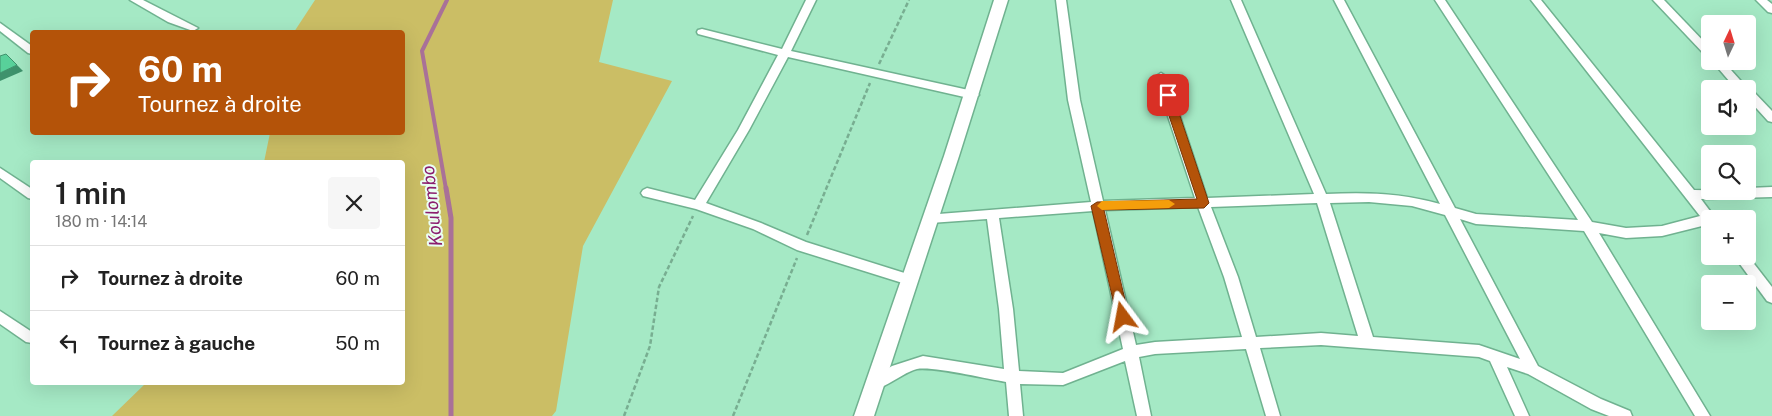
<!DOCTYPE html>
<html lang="fr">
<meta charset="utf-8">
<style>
:root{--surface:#fff;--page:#f6f6f6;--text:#222;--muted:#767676;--line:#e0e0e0}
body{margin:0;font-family:"Public Sans",sans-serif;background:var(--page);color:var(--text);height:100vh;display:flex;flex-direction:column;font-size:19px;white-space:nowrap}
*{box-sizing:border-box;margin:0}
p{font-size:16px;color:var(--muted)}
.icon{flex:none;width:28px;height:28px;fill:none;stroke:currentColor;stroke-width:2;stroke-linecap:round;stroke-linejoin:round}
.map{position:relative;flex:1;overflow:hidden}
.sheet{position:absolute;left:30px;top:160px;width:375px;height:225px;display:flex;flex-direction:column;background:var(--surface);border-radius:5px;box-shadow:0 5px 20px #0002}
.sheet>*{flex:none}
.top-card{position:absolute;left:30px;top:30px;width:375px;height:105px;border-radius:5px;box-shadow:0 5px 20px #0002;background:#b45309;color:#fff;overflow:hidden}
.needle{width:32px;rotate:4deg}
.tools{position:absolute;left:1701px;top:15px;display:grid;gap:10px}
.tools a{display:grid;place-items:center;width:55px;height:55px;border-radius:5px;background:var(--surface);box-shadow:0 5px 20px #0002;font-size:25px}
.pin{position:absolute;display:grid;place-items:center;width:42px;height:42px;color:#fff;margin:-21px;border-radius:10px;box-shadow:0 2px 8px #0006}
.me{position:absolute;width:55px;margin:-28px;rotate:347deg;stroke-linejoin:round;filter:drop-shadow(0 0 4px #0008)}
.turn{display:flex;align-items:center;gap:18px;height:105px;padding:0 25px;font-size:22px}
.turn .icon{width:65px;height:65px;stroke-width:2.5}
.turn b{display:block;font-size:35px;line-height:42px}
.round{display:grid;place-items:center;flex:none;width:52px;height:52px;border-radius:5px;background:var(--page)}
.overview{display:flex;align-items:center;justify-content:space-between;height:85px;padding:0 25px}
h1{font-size:30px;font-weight:600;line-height:38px}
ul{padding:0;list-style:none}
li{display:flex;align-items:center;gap:15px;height:65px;padding:0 25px;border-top:1px solid var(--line)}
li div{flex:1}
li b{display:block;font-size:19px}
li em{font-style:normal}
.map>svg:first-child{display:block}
.green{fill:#cbbe65}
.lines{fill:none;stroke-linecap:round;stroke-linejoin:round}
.stream-far1{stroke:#a97198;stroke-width:4}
.stream{stroke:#a97198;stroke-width:5}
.minor-casing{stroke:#70b290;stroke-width:3}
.tertiary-casing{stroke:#70b290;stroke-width:3}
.path{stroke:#78ae91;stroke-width:2.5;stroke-dasharray:4.5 2.5;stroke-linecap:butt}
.minor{fill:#fff;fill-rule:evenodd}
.tertiary{fill:#fff;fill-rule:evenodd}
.shaded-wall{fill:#3e926c}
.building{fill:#58d19a;stroke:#3e926c}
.route{fill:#b45309;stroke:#753606}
.slow{fill:#f59e0b}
.labels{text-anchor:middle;stroke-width:4;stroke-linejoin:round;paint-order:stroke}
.water-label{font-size:18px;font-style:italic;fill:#8b1e6e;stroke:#eafef3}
</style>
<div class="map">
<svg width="1772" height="416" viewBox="0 0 1772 416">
<rect width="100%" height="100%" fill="#a5e9c5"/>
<polygon class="green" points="315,0 613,0 599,62 672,81 583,246 556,411 552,416 112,416 146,383 402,382 402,162 264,162 270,133 402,132 402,32 294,32"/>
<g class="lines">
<polyline class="stream-far1" points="446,189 422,51 447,0"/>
<polyline class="stream" points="446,188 451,218 451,416"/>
<g class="minor-casing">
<g id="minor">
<polygon points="130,0 143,0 198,28 193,31 168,22"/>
<polygon points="806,0 816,0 791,51 973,91 979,95 973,99 788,57 749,130 706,203 761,223 806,242 914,276 916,280 914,284 909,285 797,250 753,229 696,209 643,196 641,193 643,190 647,188 695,200 738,130 778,55 698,34 697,32 698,30 702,29 782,49"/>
<path d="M1056 0H1066L1080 100 1103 201 1195 198 1155 77 1161 73 1167 77 1207 198 1314 194 1231 0H1241L1326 194C1366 192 1402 193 1440 204L1334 0H1344L1455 208 1476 214 1578 220 1435 0H1445L1592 222 1626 228 1662 226 1700 216 1531 0H1541L1694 190 1748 191V188L1772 187V197L1701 199 1716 219H1710V224L1662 236 1626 238 1599 233 1710 416H1695L1584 231 1476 224 1460 219 1538 366 1601 399 1630 411 1632 416H1609L1591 409 1528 374 1507 367 1529 416H1515L1490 361 1479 357 1321 345 1260 348 1280 416H1266L1246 349 1155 354 1139 357 1151 416H1137L1125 361 1063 385 1020 384 1023 416H1009L1006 382C987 379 933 366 917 369 903 372 880 393 869 389L867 385 869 381 892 366 923 356 1004 369 999 309 987 219 930 223 926 221 924 218 926 215 1091 202 1068 100ZM1369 202 1412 206 1445 215 1520 359 1479 345 1373 337 1330 203ZM1317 203 1358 336 1321 333 1256 337 1238 277 1211 207ZM1198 207 1224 277 1242 337 1155 342 1136 345 1105 210ZM1093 211 1123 349 1063 373 1019 371 1013 309 999 218Z"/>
<polygon points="1653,0 1664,0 1710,48 1710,58 1706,56"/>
<polygon points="1756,0 1767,0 1772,4 1772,13 1768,12"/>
<polygon points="0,23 32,46 32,54 28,53 0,31"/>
<polygon points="1712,61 1723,61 1748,89 1752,90 1772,111 1772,122 1768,121 1748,99 1748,89 1736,89"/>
<polygon points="0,168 32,189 32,199 28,198 0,178"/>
<polygon points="1734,256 1748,256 1772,287 1772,303 1767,301"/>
<polygon points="0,311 32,332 32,343 26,342 0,324"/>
</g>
</g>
<g class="tertiary-casing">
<polygon id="tertiary" points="994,0 1008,0 959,156 874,416 854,416 944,156"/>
</g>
<g class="path">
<polyline points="879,64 909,0"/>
<polyline points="807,235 870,83"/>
<polyline points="624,416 650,346 659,287 693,216"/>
<polyline points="733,416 797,258"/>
</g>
<use href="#minor" class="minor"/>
<use href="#tertiary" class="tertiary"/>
</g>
<polygon class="shaded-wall" points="17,65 23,71 0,81 0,73"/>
<polygon class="building" points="6,54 17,65 0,73 0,56"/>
<polygon class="route" points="1168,91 1173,95 1209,203 1204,208 1104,210 1129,317 1128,320 1123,322 1119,320 1117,317 1091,206 1097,202 1197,199 1162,95"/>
<polygon class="slow" points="1169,200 1175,204 1169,208 1102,210 1097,206 1102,201"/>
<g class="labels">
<g class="water-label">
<text transform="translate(432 206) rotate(-96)" y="6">Koulombo</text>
</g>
</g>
</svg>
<div class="tools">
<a><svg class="needle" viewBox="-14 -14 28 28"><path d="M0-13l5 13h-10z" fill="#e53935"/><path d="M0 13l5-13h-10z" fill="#767676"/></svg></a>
<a><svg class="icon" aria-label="sound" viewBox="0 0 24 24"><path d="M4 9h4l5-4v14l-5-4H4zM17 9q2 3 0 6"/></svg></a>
<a><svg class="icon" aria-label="search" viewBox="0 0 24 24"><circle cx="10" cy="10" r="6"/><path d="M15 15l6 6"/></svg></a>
<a>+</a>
<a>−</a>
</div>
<div class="pin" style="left:1168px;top:95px;background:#d93025"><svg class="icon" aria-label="arrive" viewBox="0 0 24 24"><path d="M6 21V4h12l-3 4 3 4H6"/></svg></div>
<svg class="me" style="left:1123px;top:317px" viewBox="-20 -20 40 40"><path d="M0-17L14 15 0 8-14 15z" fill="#b45309" stroke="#fff" stroke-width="4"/></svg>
<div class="top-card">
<div class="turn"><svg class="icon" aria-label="right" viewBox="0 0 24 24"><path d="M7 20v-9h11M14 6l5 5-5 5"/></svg><div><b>60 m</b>Tournez à droite</div></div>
</div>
<section class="sheet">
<div class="overview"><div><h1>1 min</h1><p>180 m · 14:14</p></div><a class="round"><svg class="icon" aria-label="close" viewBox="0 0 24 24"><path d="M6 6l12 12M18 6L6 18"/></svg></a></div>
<ul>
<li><svg class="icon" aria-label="right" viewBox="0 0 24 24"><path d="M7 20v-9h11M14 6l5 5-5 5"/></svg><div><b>Tournez à droite</b></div><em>60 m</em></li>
<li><svg class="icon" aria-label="left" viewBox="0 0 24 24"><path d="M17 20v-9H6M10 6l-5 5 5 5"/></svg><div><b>Tournez à gauche</b></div><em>50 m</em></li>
</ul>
</section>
</div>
